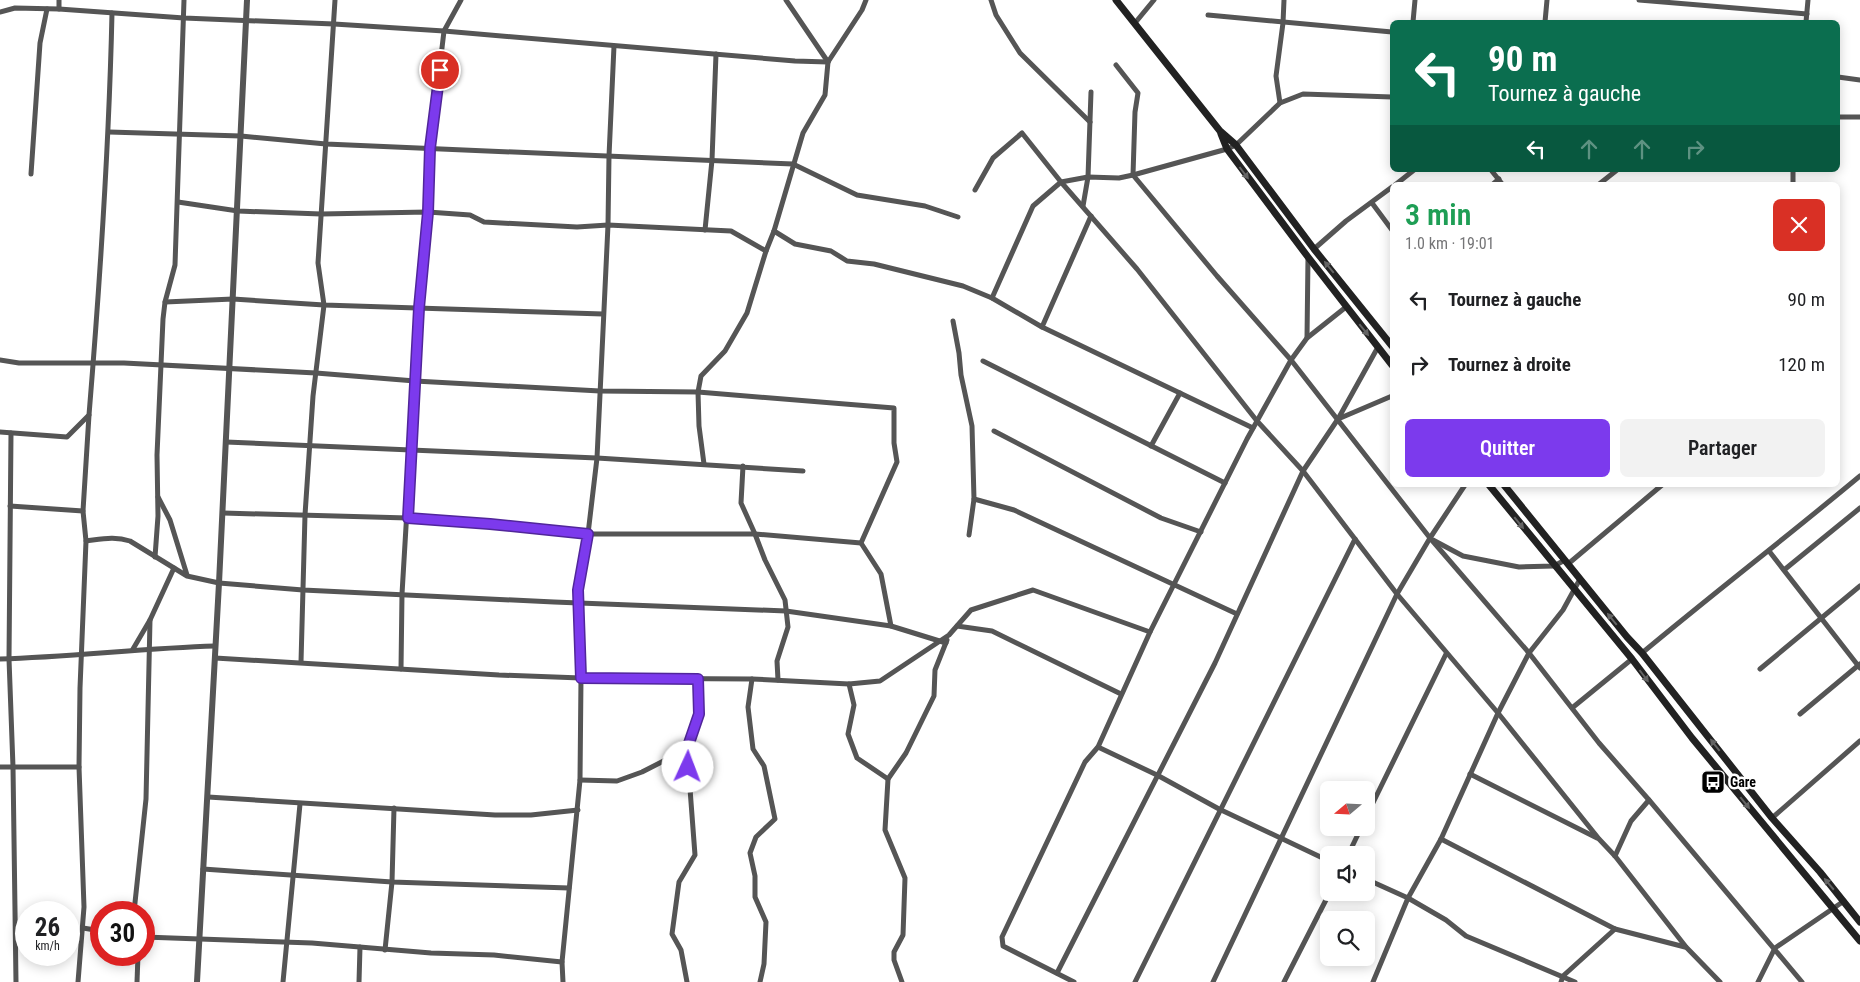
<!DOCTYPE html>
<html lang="fr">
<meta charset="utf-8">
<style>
:root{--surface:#fff;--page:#f2f2f2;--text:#202124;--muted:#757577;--accent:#7c3aed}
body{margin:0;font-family:"Roboto Condensed",sans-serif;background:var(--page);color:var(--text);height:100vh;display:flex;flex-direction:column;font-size:19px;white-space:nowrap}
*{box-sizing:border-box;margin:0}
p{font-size:16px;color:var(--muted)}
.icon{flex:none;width:28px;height:28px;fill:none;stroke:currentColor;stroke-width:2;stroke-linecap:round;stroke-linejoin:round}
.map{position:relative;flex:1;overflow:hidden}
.side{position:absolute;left:1390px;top:182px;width:450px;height:305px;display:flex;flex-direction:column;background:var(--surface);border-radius:8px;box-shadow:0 2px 12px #0003}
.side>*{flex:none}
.banner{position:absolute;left:1390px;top:20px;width:450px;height:152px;border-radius:8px;box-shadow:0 2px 12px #0003;background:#0b6e4f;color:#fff;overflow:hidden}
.needle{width:32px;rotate:251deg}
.buttons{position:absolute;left:1320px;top:781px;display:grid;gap:10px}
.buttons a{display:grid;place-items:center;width:55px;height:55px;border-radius:8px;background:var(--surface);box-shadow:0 2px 12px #0003;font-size:25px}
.speed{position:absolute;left:15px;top:901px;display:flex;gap:10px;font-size:25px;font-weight:700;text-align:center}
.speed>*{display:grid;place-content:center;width:65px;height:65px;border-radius:50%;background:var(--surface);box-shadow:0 2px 12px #0003;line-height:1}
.speed small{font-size:12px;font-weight:400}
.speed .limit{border:8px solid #d22;background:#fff;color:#111}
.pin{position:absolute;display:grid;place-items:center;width:42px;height:42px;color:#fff;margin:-21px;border:2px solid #fff;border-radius:50%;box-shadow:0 1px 5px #0007}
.me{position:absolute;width:55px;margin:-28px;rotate:2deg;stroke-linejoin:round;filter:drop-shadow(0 0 4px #0008)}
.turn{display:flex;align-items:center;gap:18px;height:105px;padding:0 15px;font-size:22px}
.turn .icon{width:65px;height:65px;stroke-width:2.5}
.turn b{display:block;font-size:35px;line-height:42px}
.lanes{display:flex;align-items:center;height:48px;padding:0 15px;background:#0003;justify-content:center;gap:25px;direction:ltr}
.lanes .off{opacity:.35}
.round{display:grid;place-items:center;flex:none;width:52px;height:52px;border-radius:8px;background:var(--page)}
.overview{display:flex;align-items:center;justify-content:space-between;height:85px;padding:0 15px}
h1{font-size:30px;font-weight:600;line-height:38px;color:#1e9e55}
.button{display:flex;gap:10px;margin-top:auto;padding:10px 15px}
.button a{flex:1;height:58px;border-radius:8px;background:var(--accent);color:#fff;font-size:20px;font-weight:600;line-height:58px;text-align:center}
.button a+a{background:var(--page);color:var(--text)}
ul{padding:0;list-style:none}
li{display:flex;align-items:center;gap:15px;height:65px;padding:0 15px}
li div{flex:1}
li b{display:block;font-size:19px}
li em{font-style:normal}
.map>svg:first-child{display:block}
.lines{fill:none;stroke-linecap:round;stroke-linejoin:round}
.minor{stroke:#555;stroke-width:5}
.tertiary{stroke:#555;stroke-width:6}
.secondary{stroke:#222;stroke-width:7}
.oneway{fill:#646464}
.route-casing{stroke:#51269a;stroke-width:12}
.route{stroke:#7c3aed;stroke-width:9}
.labels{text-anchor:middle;stroke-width:5;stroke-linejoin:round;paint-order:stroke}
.poi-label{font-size:14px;font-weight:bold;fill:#000;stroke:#fff;text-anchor:start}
</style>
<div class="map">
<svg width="1860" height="982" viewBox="0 0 1860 982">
<rect width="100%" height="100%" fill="#fff"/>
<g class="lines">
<g class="minor">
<polyline points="786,0 828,62"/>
<polyline points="991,0 996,15 1020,53 1090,122"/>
<polyline points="1639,0 1807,14"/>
<polyline points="59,9 59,0"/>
<polyline points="0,12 15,8 59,9 184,18 334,24 444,31 795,61 828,62"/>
<polyline points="1208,15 1392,32"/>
<polyline points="1413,22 1415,0"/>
<polyline points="1545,22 1547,0"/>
<polyline points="1806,22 1808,0"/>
<polyline points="1135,23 1154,0"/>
<polyline points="1116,65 1138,93 1135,112 1133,175 1217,276 1291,360 1430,538 1529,653 1599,743 1649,800 1802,982"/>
<polyline points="1838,77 1860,80"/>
<polyline points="1280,103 1276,76 1283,23 1284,0"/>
<polyline points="1838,117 1860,117"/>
<polyline points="109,132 241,136 326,144 793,164 857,195 925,206 958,217"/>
<polyline points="1491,170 1503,185"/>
<polyline points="31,174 40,43 47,9"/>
<polyline points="1395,185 1414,170"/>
<polyline points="1492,185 1499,179"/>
<polyline points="1598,185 1617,170"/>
<polyline points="1793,185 1793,170"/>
<polyline points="975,190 993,158 1022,133 1061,182 1137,269 1257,421 1303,471 1397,594 1498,713 1599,839 1615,856 1686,947 1720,982"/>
<polyline points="178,202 238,211 321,214 428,212 470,215 484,222 577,227 608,225 731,231 766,251"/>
<polyline points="1372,203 1392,230"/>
<polyline points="1083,206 1088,177 1091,92"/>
<polyline points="1091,216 1042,327 1253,428"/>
<polyline points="705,230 712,160 716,54"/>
<polyline points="774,231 795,244 831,251 847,261 874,264 963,286 992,298 1042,327"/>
<polyline points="1314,249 1346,221 1392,187"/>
<polyline points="992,298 1033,206 1061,182 1088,177 1119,178 1133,175 1227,149 1236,145 1280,103 1303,94 1392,97"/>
<polyline points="165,302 233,299 324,305 603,314"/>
<polyline points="953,321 959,353 961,375 972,426 974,499 969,535"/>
<polyline points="1307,338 1308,257"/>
<polyline points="0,360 19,363 124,363 316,373 415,381 600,391 698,392 894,408 894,443 897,462 861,543 881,574 891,626"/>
<polyline points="983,361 1225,483"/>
<polyline points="1338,419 1392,396"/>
<polyline points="994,431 1161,518 1201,532"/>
<path d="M0 432 67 437 89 415C100 281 109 147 112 13"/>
<polyline points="11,433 9,659 13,767 16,982"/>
<polyline points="226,442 597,458 803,471"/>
<polyline points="1151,446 1180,393"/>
<polyline points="704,464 699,426 698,392 701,376 725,351 747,313 766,251 774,231 803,133 825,95 828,62 862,10 866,0"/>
<polyline points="743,466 741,503 755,534 765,560 785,600 788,627 777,661 778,680"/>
<polyline points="158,497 170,520 187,575"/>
<polyline points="974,499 1014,510 1237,614"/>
<polyline points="10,506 83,511"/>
<polyline points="223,513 408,518 490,524 588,534 755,534 861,543"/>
<polyline points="1433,540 1463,556 1519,567 1554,566 1565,560"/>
<path d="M86 541C102 539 115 536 130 541L187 576 219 583 303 590 554 602 786 611 891 626 946 643"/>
<polyline points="1769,551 1860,668"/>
<polyline points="155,557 158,516 157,455 163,319 165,302 175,265 184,0"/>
<polyline points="1568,564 1662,485"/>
<polyline points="1784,570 1860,508"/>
<polyline points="957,626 992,631 1121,694"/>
<polyline points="133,649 150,620 174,568"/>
<path d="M1642 653C1714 593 1788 536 1860 476"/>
<polyline points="215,658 499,675 581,678 752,679 849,684 880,681 949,635 971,610 1033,590 1150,632 1247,439 1291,360 1307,338 1346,307"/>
<path d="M0 659C72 657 143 648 215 646"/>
<polyline points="301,662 305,515 313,396 324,305 318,263 335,0"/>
<polyline points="401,669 402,594 419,308 428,212 430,149 444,31 461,0"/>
<polyline points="1760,669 1860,586"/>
<polyline points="752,679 748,707 753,749 764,766 775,819 756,837 750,853 755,876 755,897 766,922 764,964 760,982"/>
<polyline points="849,684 854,705 848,734 857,758 888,779"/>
<polyline points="1572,708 1632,659"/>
<polyline points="1800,714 1860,664"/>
<polyline points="1098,747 1157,775 1219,809 1329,861"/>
<polyline points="0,767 79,767"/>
<polyline points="1470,774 1597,838"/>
<polyline points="580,780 617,781 642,772 687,749"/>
<polyline points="208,797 495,815 531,815 578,810"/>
<polyline points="1366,817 1446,654"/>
<polyline points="1772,818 1860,741"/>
<polyline points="1441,839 1615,929 1685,947"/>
<polyline points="1348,855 1361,828"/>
<polyline points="1615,856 1631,821 1649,800"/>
<polyline points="203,869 392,882 569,888"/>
<polyline points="1366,879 1408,898 1446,920 1466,936 1575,982"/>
<polyline points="134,912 146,799 150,620"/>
<polyline points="83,928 101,931"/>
<polyline points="144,937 312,943 431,953 494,955 562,962"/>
<polyline points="385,950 392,882 394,808"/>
<polyline points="1057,973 1215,663 1303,471 1338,419 1378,347"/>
<polyline points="78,982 84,907 79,767 80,688 86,541 83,511 89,415"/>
<polyline points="137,982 138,955"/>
<polyline points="283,982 300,804"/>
<polyline points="359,982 360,947"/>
<polyline points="563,982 562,962 580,780 581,678 578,590 588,534 597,458 608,225 609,156 614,46"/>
<polyline points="687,982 681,950 672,934 679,882 695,855 687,749 699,714 698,679"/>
<polyline points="902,982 894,960 894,952 903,935 905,878 885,830 888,779 906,753 934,696 935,670 947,640"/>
<polyline points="1074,982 1003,946 1002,937 1085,762 1098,747 1150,632"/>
<polyline points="1135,982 1355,539"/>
<polyline points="1213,982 1397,594 1430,538 1465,485"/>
<polyline points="1284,982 1330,892"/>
<polyline points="1373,982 1408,898 1441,839 1498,713 1529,653 1563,610 1580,579"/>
<polyline points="1561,982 1563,976 1615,929"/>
<polyline points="1758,982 1775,948 1844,901"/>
</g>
<polyline class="tertiary" points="197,982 219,583 247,0"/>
<g class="secondary">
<polyline points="1116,0 1220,131 1236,145 1314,249 1392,346"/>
<polyline points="1221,134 1227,149 1308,257 1392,365"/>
<polyline points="1489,485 1632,659 1692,738 1860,941"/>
<polyline points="1504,485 1627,637 1642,653 1772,818 1820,872 1860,922"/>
</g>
</g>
<defs><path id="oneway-solid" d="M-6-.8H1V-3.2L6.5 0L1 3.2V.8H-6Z" transform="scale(1.25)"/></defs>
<g class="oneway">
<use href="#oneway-solid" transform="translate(1244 173) rotate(53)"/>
<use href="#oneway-solid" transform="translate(1329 267) rotate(-129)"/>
<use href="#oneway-solid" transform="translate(1364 330) rotate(51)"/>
<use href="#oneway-solid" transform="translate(1519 523) rotate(51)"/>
<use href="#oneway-solid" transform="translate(1612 619) rotate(-129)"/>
<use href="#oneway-solid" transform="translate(1644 676) rotate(53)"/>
<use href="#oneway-solid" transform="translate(1715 745) rotate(-128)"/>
<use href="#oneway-solid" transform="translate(1745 803) rotate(51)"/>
<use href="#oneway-solid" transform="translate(1829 884) rotate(-130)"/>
</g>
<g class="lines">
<g class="route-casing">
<polyline id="route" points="440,70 430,148 428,212 419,308 408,518 490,524 588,534 578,590 581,678 698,679 699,714 687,749 688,767"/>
</g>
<use href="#route" class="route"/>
</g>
<defs>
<g id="bus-square" transform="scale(1.25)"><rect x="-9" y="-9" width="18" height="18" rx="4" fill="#000" stroke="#fff"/><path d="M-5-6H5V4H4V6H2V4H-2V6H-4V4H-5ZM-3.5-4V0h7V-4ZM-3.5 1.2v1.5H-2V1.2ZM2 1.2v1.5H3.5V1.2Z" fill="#fff"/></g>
</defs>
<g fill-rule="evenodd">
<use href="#bus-square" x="1713" y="782"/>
</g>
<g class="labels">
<g class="poi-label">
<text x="1730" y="787">Gare</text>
</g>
</g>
</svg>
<div class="buttons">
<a><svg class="needle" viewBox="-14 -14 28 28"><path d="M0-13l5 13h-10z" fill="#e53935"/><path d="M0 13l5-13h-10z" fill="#757577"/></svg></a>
<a><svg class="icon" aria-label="sound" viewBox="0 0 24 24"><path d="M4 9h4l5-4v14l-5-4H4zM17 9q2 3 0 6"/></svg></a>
<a><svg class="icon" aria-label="search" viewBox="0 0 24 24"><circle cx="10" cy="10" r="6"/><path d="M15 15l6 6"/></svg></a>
</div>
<div class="speed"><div>26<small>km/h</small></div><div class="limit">30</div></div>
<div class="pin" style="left:440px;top:70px;background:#d93025"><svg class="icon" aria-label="arrive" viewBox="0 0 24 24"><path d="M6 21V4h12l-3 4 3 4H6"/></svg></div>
<svg class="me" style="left:688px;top:767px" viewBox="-20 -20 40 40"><circle r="19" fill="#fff"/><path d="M0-13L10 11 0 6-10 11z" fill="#7c3aed"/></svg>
<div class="banner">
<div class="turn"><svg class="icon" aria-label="left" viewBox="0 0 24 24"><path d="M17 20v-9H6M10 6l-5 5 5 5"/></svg><div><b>90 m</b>Tournez à gauche</div></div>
<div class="lanes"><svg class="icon" aria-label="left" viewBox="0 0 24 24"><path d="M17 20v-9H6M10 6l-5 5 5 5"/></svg><svg class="icon off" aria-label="ahead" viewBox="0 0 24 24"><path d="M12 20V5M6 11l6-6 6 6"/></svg><svg class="icon off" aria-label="ahead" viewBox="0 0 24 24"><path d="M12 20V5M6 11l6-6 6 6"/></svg><svg class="icon off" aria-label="right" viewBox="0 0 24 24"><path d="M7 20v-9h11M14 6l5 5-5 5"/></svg></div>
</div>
<section class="side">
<div class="overview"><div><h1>3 min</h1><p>1.0 km · 19:01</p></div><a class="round" style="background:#d93025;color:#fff"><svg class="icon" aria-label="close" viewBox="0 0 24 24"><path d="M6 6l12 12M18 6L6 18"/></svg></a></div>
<ul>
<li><svg class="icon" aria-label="left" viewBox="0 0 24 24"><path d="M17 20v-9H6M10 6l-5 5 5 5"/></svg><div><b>Tournez à gauche</b></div><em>90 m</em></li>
<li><svg class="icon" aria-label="right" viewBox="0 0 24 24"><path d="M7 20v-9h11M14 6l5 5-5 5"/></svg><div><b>Tournez à droite</b></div><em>120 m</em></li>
</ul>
<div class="button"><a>Quitter</a><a>Partager</a></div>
</section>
</div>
